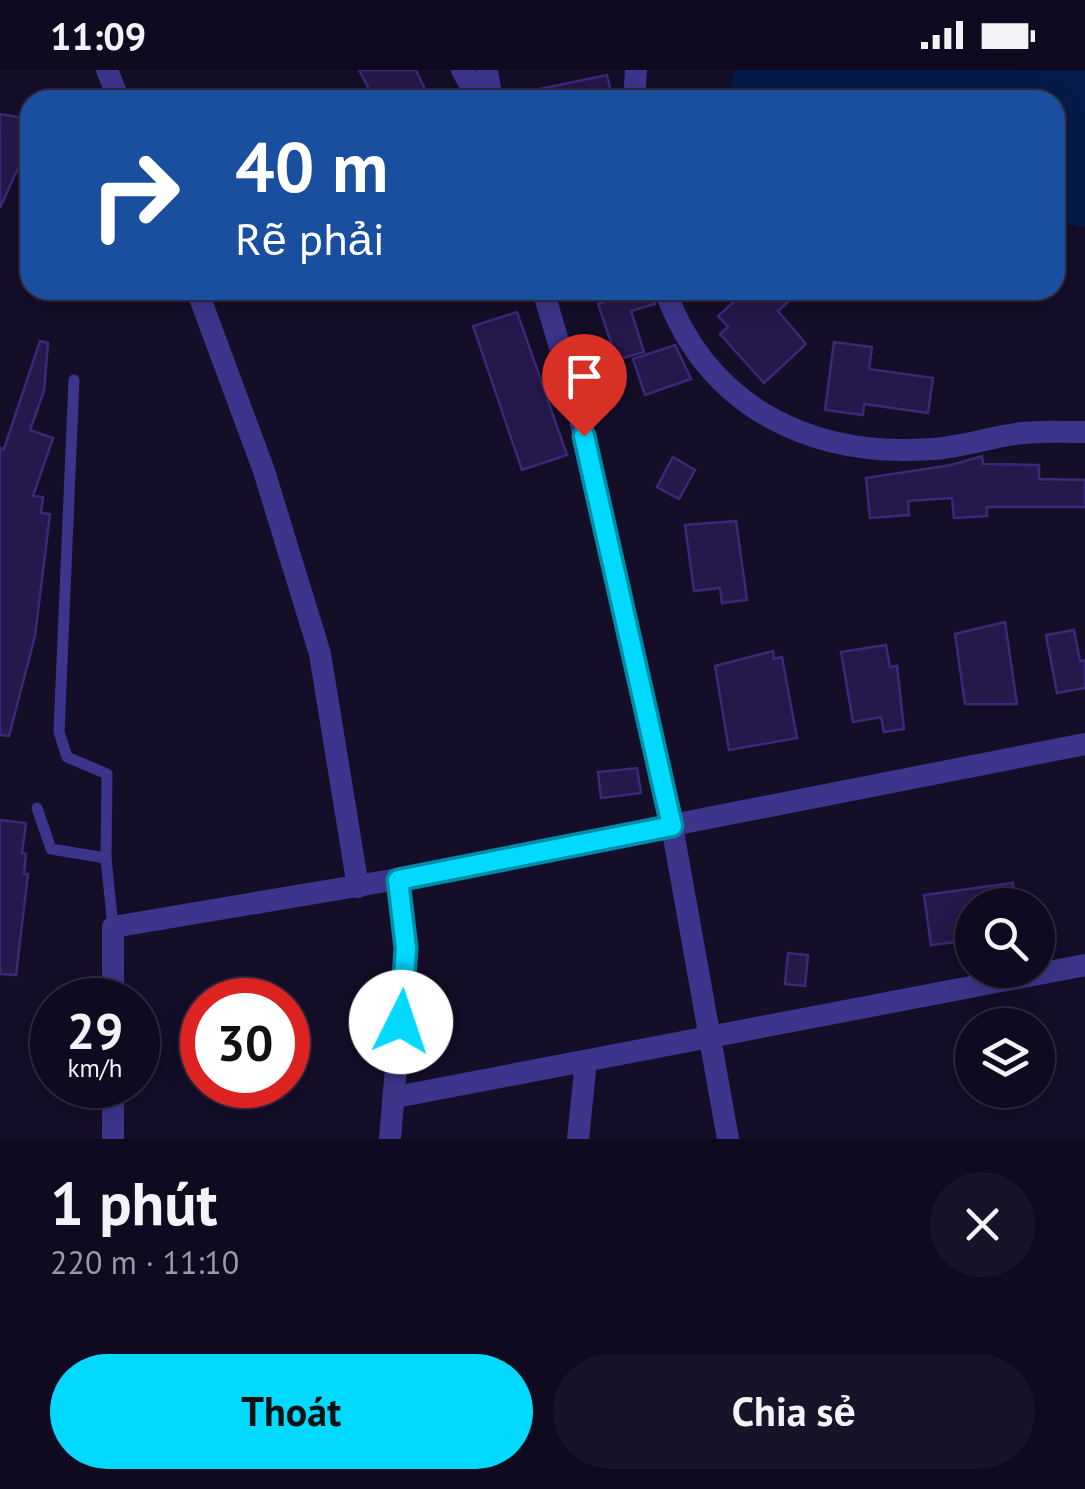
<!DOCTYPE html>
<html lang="vi">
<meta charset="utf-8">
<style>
:root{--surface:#0f0a1f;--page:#181328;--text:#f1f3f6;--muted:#9b9aa4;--line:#2f2b3d;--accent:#01d9ff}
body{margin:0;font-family:"PT Sans",sans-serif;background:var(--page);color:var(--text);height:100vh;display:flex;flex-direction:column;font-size:38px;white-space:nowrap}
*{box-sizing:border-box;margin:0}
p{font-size:32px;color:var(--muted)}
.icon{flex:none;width:55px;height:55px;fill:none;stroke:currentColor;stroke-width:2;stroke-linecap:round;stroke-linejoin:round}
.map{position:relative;height:1069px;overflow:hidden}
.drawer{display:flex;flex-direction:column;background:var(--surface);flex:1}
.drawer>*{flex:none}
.top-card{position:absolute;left:20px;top:20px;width:1045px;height:210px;border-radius:30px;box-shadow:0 5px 25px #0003,0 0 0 2px var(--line);background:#1a4fa0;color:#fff;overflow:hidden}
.fabs{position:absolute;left:955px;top:818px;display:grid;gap:20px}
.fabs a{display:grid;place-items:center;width:100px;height:100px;border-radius:50%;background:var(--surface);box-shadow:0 5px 25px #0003,0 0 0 2px var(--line);font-size:50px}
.speed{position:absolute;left:30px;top:908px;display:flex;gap:20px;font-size:50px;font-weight:700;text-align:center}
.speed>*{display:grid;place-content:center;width:130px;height:130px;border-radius:50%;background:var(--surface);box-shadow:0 5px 25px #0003,0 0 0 2px var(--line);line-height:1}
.speed small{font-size:25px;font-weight:400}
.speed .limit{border:15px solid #d22;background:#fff;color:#111}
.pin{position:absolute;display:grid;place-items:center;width:85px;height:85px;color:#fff;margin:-102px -42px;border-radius:50% 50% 50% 0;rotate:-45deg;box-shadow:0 0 10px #0007}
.pin .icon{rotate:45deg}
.me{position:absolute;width:110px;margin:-55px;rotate:4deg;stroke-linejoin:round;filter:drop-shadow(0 0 8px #0008)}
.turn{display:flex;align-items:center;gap:35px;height:210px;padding:0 50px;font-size:45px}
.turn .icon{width:130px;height:130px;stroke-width:2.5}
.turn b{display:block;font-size:70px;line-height:85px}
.round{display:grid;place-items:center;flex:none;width:105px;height:105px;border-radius:52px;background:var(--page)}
.head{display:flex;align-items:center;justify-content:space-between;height:170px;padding:0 50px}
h1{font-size:60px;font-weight:600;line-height:75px}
.action{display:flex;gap:20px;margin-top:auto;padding:20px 50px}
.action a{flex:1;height:115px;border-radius:60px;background:var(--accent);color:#111;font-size:40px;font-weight:600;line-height:115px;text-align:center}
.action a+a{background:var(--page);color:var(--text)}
.status{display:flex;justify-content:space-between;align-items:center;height:70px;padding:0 50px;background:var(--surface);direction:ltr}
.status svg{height:28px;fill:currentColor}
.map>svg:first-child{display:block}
.water{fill:#061b49}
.building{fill:#25184b;stroke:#3c2879;stroke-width:2.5}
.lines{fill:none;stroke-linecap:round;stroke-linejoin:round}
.service{stroke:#3c358b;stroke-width:11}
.minor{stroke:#3c358b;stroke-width:22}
.route-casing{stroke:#018da6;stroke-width:25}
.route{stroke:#01d9ff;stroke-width:18}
</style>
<div class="status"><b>11:09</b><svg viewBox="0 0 49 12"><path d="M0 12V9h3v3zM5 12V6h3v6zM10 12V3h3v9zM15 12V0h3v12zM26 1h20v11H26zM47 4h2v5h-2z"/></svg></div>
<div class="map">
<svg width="1085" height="1069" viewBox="0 0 1085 1069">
<rect width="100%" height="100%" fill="#140e29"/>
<polygon class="water" points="735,0 1085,0 1085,157 1055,152 1055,30 727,30"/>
<g class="building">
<polygon points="359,0 416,0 430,30 375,30"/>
<polygon points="607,5 613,30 531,30 530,21"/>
<polygon points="0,44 30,49 30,79 22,102 17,100 0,138"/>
<polygon points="621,220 650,220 655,234 631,241 644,282 617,290 598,234 622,225"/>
<polygon points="747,220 801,220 778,241 806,274 764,313 720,264 728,257 718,246"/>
<polygon points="517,242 567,385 522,400 473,256"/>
<polygon points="40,271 48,273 44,321 30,360 53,368 33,426 43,427 41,443 50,444 35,566 9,666 0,665 0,378 4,379"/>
<polygon points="834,272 872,277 869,299 933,308 928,343 864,334 863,345 825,340"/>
<polygon points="675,275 691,309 645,325 633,289"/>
<polygon points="982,386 983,394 1039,395 1039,409 1085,410 1085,437 987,437 987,446 954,448 952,428 908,431 909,445 870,448 866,408 951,395"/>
<polygon points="673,387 695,400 679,429 657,417"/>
<polygon points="736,451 747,530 722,533 720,518 694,521 685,455"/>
<polygon points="1005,552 1017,634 965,634 955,564"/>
<polygon points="1074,560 1080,591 1085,590 1085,618 1057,623 1046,565"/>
<polygon points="886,575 890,597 897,596 904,659 884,662 881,647 853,652 841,582"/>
<polygon points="773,581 774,589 782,587 797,668 729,680 715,596"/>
<polygon points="637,698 641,723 601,728 598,702"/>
<polygon points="0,750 26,753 22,783 26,784 24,804 28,804 16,905 0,904"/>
<polygon points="1013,813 1016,835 972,835 972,870 931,875 924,825"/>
<polygon points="788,883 808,885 805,916 785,914"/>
</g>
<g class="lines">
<g class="service">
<polyline points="74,310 59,662 67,687 107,704 106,788 113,857"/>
<polyline points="37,738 51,779 106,788"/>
</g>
<g class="minor">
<polyline points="107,0 119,30"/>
<polyline points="462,0 479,30"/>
<polyline points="487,0 492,30"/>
<polyline points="634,30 636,0"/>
<polyline points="197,220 264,401 320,584 358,817"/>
<polyline points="543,220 575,328 672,756 728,1069"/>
<path d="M665 220C707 337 811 388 932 379 963 377 993 366 1023 363 1044 361 1065 362 1085 362"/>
<polyline points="113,930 113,857 398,809 1085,674"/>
<polyline points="113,1015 113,1069"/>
<polyline points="396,1027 1085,895"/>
<polyline points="390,1069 406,878 398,809"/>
<polyline points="578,1069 586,991"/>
</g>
</g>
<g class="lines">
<g class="route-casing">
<polyline id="route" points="401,952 406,878 398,810 672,756 584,366"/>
</g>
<use href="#route" class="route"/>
</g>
</svg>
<div class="fabs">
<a><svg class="icon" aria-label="search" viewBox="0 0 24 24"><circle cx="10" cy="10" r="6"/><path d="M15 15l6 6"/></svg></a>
<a><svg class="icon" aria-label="layers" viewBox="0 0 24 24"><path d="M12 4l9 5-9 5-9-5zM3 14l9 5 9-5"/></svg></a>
</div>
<div class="speed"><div>29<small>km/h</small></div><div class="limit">30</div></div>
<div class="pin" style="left:584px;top:366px;background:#d93025"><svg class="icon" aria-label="arrive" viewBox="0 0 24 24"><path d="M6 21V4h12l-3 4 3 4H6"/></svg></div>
<svg class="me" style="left:401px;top:952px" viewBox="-20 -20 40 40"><circle r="19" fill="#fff"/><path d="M0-13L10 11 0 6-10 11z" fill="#01d9ff"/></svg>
<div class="top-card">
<div class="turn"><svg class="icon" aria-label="right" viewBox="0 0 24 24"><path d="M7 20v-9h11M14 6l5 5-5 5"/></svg><div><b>40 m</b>Rẽ phải</div></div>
</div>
</div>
<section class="drawer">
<div class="head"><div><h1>1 phút</h1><p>220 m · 11:10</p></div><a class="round"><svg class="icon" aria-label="close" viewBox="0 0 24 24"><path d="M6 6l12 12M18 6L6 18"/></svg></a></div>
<div class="action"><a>Thoát</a><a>Chia sẻ</a></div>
</section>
